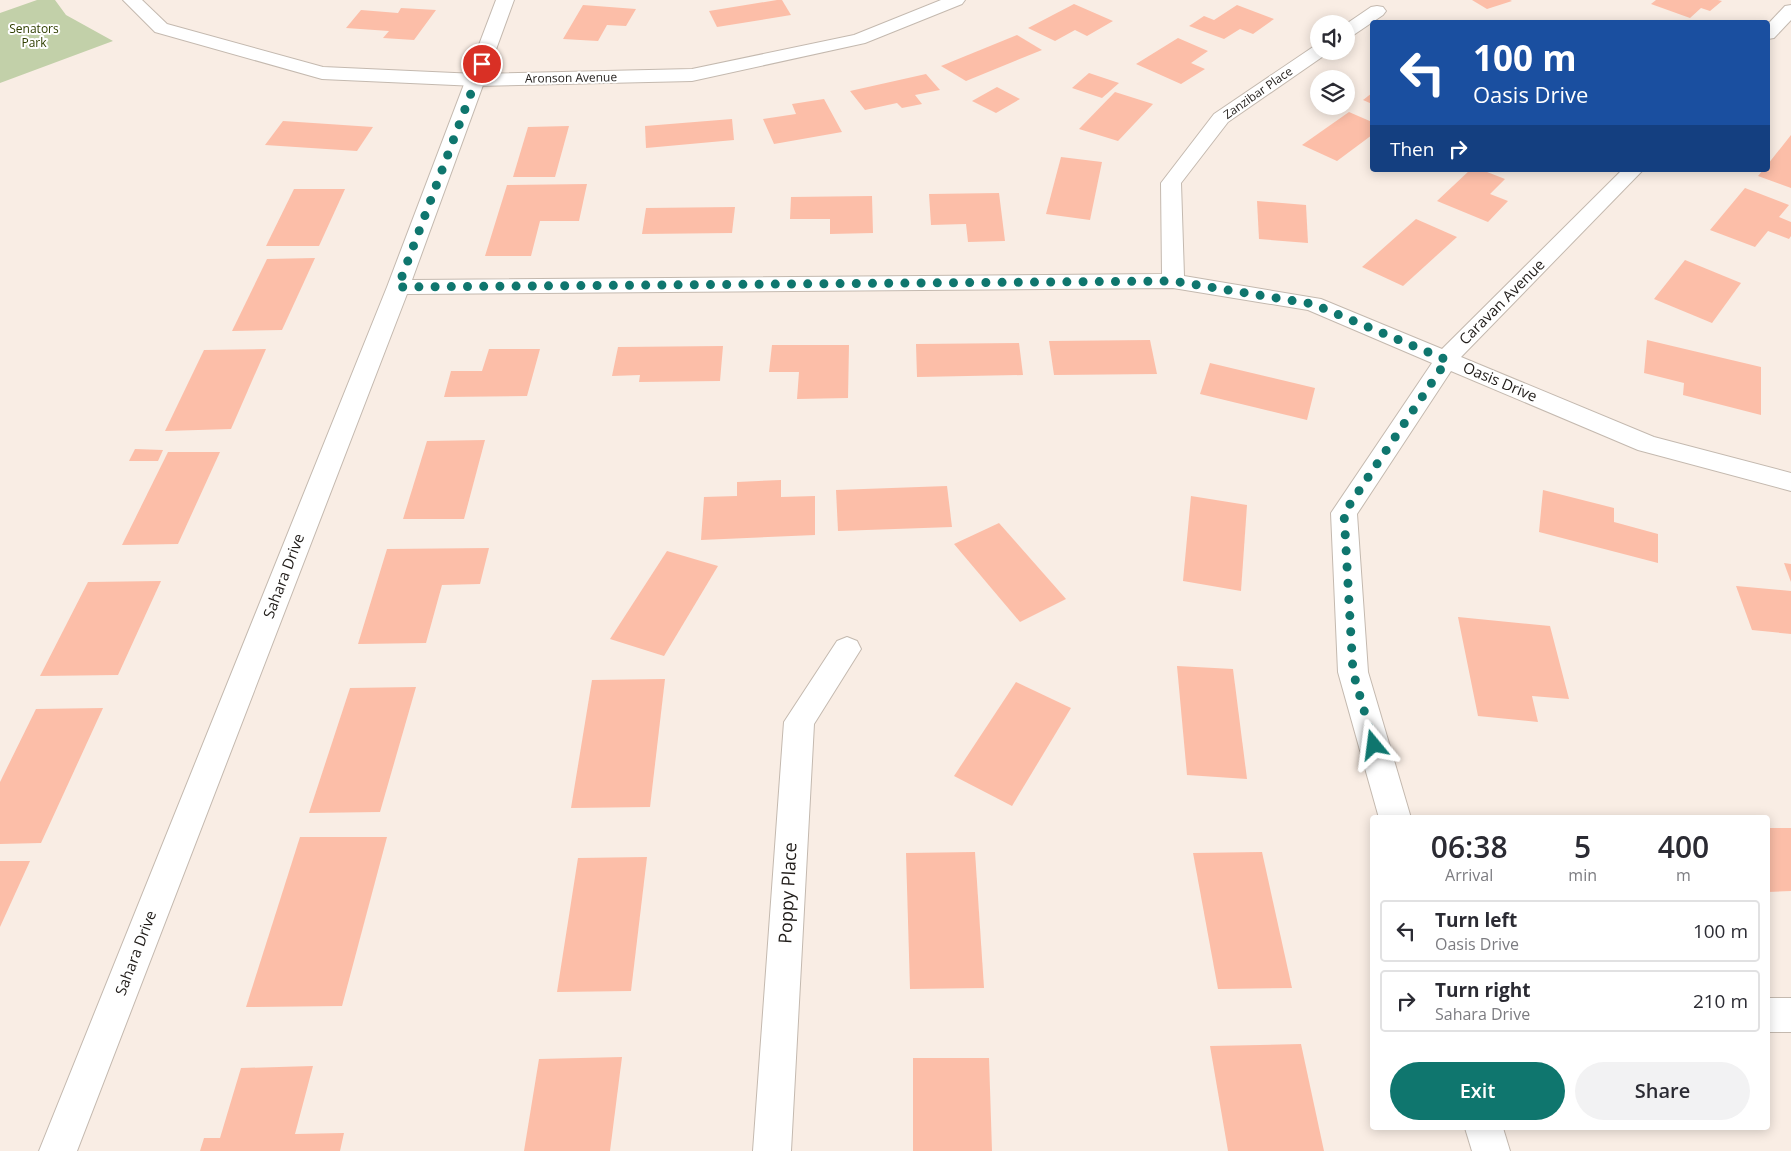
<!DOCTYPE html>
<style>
:root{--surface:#fff;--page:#f2f2f3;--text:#2b2b33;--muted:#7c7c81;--line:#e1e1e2;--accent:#0f766e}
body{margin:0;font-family:"Open Sans",sans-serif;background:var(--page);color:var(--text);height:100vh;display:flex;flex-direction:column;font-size:19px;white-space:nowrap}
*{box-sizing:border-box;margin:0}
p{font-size:16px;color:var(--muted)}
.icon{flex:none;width:28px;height:28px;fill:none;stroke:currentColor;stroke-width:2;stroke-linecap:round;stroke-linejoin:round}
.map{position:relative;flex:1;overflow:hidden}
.side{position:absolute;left:1370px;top:815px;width:400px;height:315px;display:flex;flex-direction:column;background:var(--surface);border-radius:5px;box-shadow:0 2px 12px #0003}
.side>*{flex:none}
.banner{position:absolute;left:1370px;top:20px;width:400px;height:152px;border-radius:5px;box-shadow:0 2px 12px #0003;background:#1a4fa0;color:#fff;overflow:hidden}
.fabs{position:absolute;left:1310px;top:15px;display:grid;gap:10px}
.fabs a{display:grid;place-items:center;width:45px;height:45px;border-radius:50%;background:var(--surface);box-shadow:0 2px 12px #0003;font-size:25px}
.pin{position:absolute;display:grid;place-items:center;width:42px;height:42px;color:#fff;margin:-21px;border:2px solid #fff;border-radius:50%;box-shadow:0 1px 5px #0007}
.me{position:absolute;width:55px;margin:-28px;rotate:344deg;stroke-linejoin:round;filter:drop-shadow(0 0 4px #0008)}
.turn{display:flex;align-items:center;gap:18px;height:105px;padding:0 20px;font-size:22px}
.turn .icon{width:65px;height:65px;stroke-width:2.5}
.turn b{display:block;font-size:35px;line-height:42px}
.then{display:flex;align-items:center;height:48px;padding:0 20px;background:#0003;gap:10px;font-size:19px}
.eta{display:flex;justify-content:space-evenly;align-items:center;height:85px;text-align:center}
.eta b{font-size:30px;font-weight:600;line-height:35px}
.primary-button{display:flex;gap:10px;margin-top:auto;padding:10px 20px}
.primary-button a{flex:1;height:58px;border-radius:30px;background:var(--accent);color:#fff;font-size:20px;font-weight:600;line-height:58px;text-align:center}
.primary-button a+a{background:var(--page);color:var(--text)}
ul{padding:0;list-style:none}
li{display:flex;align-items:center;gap:15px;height:62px;margin:0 10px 8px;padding:0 10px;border:2px solid var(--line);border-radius:5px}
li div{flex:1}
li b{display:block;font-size:19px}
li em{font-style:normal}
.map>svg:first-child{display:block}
.green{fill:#c2d0a9}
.building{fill:#fcbea8}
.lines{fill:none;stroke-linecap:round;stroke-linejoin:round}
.minor-casing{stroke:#c4b9af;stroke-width:2}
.major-casing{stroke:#c4b9af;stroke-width:2}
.minor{fill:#fff;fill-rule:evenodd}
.major{fill:#fff;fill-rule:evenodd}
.route{stroke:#0f766e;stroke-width:9;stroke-dasharray:0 16.2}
.labels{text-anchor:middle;stroke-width:4;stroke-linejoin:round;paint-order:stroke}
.far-park-label{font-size:12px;fill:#303f00;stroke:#fff}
.far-street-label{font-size:12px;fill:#1f1b18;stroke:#fff}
.street-label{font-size:15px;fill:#1f1b18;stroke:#fff}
.near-street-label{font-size:18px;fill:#1f1b18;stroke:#fff}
</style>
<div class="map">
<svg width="1791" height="1151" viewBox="0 0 1791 1151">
<rect width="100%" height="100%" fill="#f9ede4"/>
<polygon class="green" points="37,0 55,0 66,15 113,41 0,83 0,13"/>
<g class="building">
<polygon points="777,0 782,0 791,15 717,27 709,11"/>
<polygon points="1472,0 1510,0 1512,1 1487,9"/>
<polygon points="1656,0 1718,0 1722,1 1710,11 1701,8 1690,18 1651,4"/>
<polygon points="1074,4 1113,21 1087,36 1075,30 1055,41 1028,28"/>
<polygon points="583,5 636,9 626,26 607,25 598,41 563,39"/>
<polygon points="1237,5 1274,19 1253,34 1240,29 1224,39 1189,26 1204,16 1214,20"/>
<polygon points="401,8 436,10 414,40 383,38 389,31 346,28 361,10 398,13"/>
<polygon points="1017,35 1042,50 966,81 941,66"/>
<polygon points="1178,38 1208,51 1191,63 1205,69 1181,84 1136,64"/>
<polygon points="1089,73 1119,83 1102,98 1072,88"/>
<polygon points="926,74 940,90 915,95 922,104 902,108 897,103 865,110 850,91"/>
<polygon points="997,87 1020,99 996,113 972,101"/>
<polygon points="1115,92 1153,104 1118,141 1079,129"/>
<polygon points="1372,93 1372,104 1363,100"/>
<polygon points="824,99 842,132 774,144 763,119 796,114 792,104"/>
<polygon points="1349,112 1372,122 1372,135 1337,161 1302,145"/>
<polygon points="732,119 734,140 646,148 645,126"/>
<polygon points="283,121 373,127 357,151 265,145"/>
<polygon points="569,126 555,177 513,177 528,127"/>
<polygon points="1791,135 1791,188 1758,176 1763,170 1768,170 1768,164"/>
<polygon points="1061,157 1102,162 1090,220 1046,214"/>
<polygon points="1470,170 1482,170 1505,179 1490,194 1508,201 1488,222 1437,201"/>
<polygon points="587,184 579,221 540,221 531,256 485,256 507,185"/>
<polygon points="1745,188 1789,205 1779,217 1791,222 1791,236 1789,239 1768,231 1755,247 1710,230"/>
<polygon points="294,189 345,189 319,246 266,246"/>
<polygon points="999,193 1005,241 968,242 966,224 931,225 929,194"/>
<polygon points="872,196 873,233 830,234 830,219 790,219 791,197"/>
<polygon points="1257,201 1306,205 1308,243 1259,239"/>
<polygon points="735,207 732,233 642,234 646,208"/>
<polygon points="1416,219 1457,237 1403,286 1362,267"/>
<polygon points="315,258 282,330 232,331 267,259"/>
<polygon points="1685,260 1741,283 1712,323 1654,299"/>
<polygon points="1150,340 1157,374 1054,375 1049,341"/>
<polygon points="1647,340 1761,367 1761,415 1683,395 1684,383 1644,373"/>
<polygon points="1019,343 1023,375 917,377 916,344"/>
<polygon points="772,345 849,345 848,398 797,399 799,372 769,372"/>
<polygon points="723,346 720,381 639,382 640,375 612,376 618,347"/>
<polygon points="266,349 231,429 165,431 204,350"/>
<polygon points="489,349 540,349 527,396 444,397 451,371 482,371"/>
<polygon points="1210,363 1315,388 1307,420 1200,394"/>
<polygon points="485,440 464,519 403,519 427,441"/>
<polygon points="135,449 163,450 158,461 129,461"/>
<polygon points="168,452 220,452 178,544 122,545"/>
<polygon points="781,480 781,497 815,496 815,535 701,540 704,497 737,496 737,482"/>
<polygon points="947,486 952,527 838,531 836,490"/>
<polygon points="1543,490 1614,508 1614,522 1658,534 1658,563 1539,532"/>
<polygon points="1191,496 1247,505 1241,591 1183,581"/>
<polygon points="999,523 1066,599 1020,622 954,544"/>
<polygon points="489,548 480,584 442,585 426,643 358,644 387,549"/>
<polygon points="667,551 718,566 664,656 610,639"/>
<polygon points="1784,563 1791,564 1791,582"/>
<polygon points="161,581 118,675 40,676 88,582"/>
<polygon points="1736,586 1791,591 1791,634 1752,630"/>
<polygon points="1458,617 1550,626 1569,699 1532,696 1538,722 1478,716"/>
<polygon points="1177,666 1233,669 1247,779 1187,775"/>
<polygon points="665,679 650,807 571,808 592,680"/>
<polygon points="1016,682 1071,708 1012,806 954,776"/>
<polygon points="416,687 380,812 309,813 350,688"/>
<polygon points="103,708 41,843 0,844 0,782 36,709"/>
<polygon points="1768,828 1791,828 1791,891 1768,892"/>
<polygon points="300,837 387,837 342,1006 246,1007"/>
<polygon points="975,852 984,988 910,989 906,853"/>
<polygon points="1262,852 1292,988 1218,989 1193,853"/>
<polygon points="647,857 631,991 557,992 578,858"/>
<polygon points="0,861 30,861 0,927"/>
<polygon points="1301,1044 1324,1151 1228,1151 1210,1046"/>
<polygon points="622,1057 610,1151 524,1151 539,1059"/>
<polygon points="913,1058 989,1058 992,1151 913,1151"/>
<polygon points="313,1066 295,1134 344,1133 340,1151 200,1151 204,1138 220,1138 241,1068"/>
</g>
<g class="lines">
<g class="minor-casing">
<g id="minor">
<polygon points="496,0 514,0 412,280 1162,274 1161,183 1214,114 1313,47 1319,46 1319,51 1328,51 1325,55 1228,122 1181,183 1184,276 1321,299 1442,349 1622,170 1643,170 1461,357 1654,437 1791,473 1791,491 1638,450 1451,371 1357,514 1368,672 1411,818 1379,818 1338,672 1331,513 1432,363 1308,310 1173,288 407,294 77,1151 39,1151 387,287"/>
<polygon points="1791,5 1791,20 1774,38 1768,39 1768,24 1785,6"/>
<polygon points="1377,6 1383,7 1386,11 1383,15 1352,36 1346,37 1346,24 1371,7"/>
<polygon points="847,637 857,641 861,649 814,724 791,1151 753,1151 784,722 837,641"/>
<rect x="1768" y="998" width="23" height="34"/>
<polygon points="1465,1128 1503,1128 1510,1151 1472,1151"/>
</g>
</g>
<g class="major-casing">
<polygon id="major" points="123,0 142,0 167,24 323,67 476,74 692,69 854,35 941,0 965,0 962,4 865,43 692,81 476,86 322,79 155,32"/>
</g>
<use href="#minor" class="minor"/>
<use href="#major" class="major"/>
</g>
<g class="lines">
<polyline class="route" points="482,64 398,287 1173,281 1313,304 1447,360 1344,513 1353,672 1374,745"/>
</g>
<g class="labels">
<g class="far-park-label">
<text x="34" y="33">Senators<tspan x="34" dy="14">Park</tspan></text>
</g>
<g class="far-street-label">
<text transform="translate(571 78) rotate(-1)" y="4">Aronson Avenue</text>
<text transform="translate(1258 93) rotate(-35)" y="4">Zanzibar Place</text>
</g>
<g class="street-label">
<text transform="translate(1502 302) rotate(-45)" y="5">Caravan Avenue</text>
<text transform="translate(1500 382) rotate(23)" y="5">Oasis Drive</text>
<text transform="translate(284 576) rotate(-69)" y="5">Sahara Drive</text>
<text transform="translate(136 953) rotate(-69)" y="5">Sahara Drive</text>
</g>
<g class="near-street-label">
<text transform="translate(788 893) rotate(-87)" y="6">Poppy Place</text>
</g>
</g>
</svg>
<div class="fabs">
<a><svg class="icon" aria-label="sound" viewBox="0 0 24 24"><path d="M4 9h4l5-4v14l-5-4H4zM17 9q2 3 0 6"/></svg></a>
<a><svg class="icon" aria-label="layers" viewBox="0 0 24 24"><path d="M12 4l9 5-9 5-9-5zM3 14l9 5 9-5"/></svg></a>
</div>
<div class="pin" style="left:482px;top:64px;background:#d93025"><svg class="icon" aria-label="arrive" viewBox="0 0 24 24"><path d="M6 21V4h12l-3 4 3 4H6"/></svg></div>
<svg class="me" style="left:1374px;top:745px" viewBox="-20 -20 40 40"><path d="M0-17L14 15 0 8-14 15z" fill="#0f766e" stroke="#fff" stroke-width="4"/></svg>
<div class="banner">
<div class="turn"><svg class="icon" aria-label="left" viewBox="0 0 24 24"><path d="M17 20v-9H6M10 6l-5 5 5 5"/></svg><div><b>100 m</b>Oasis Drive</div></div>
<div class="then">Then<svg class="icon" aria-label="right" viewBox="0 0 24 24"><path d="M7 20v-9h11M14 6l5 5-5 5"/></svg></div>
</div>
<section class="side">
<div class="eta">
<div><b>06:38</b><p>Arrival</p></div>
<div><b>5</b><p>min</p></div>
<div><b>400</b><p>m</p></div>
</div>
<ul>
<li><svg class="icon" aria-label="left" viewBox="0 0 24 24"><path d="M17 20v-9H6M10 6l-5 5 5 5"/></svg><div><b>Turn left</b><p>Oasis Drive</p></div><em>100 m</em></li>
<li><svg class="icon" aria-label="right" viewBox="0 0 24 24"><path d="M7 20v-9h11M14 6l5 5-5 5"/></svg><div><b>Turn right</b><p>Sahara Drive</p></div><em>210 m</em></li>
</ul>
<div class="primary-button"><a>Exit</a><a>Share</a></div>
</section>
</div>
